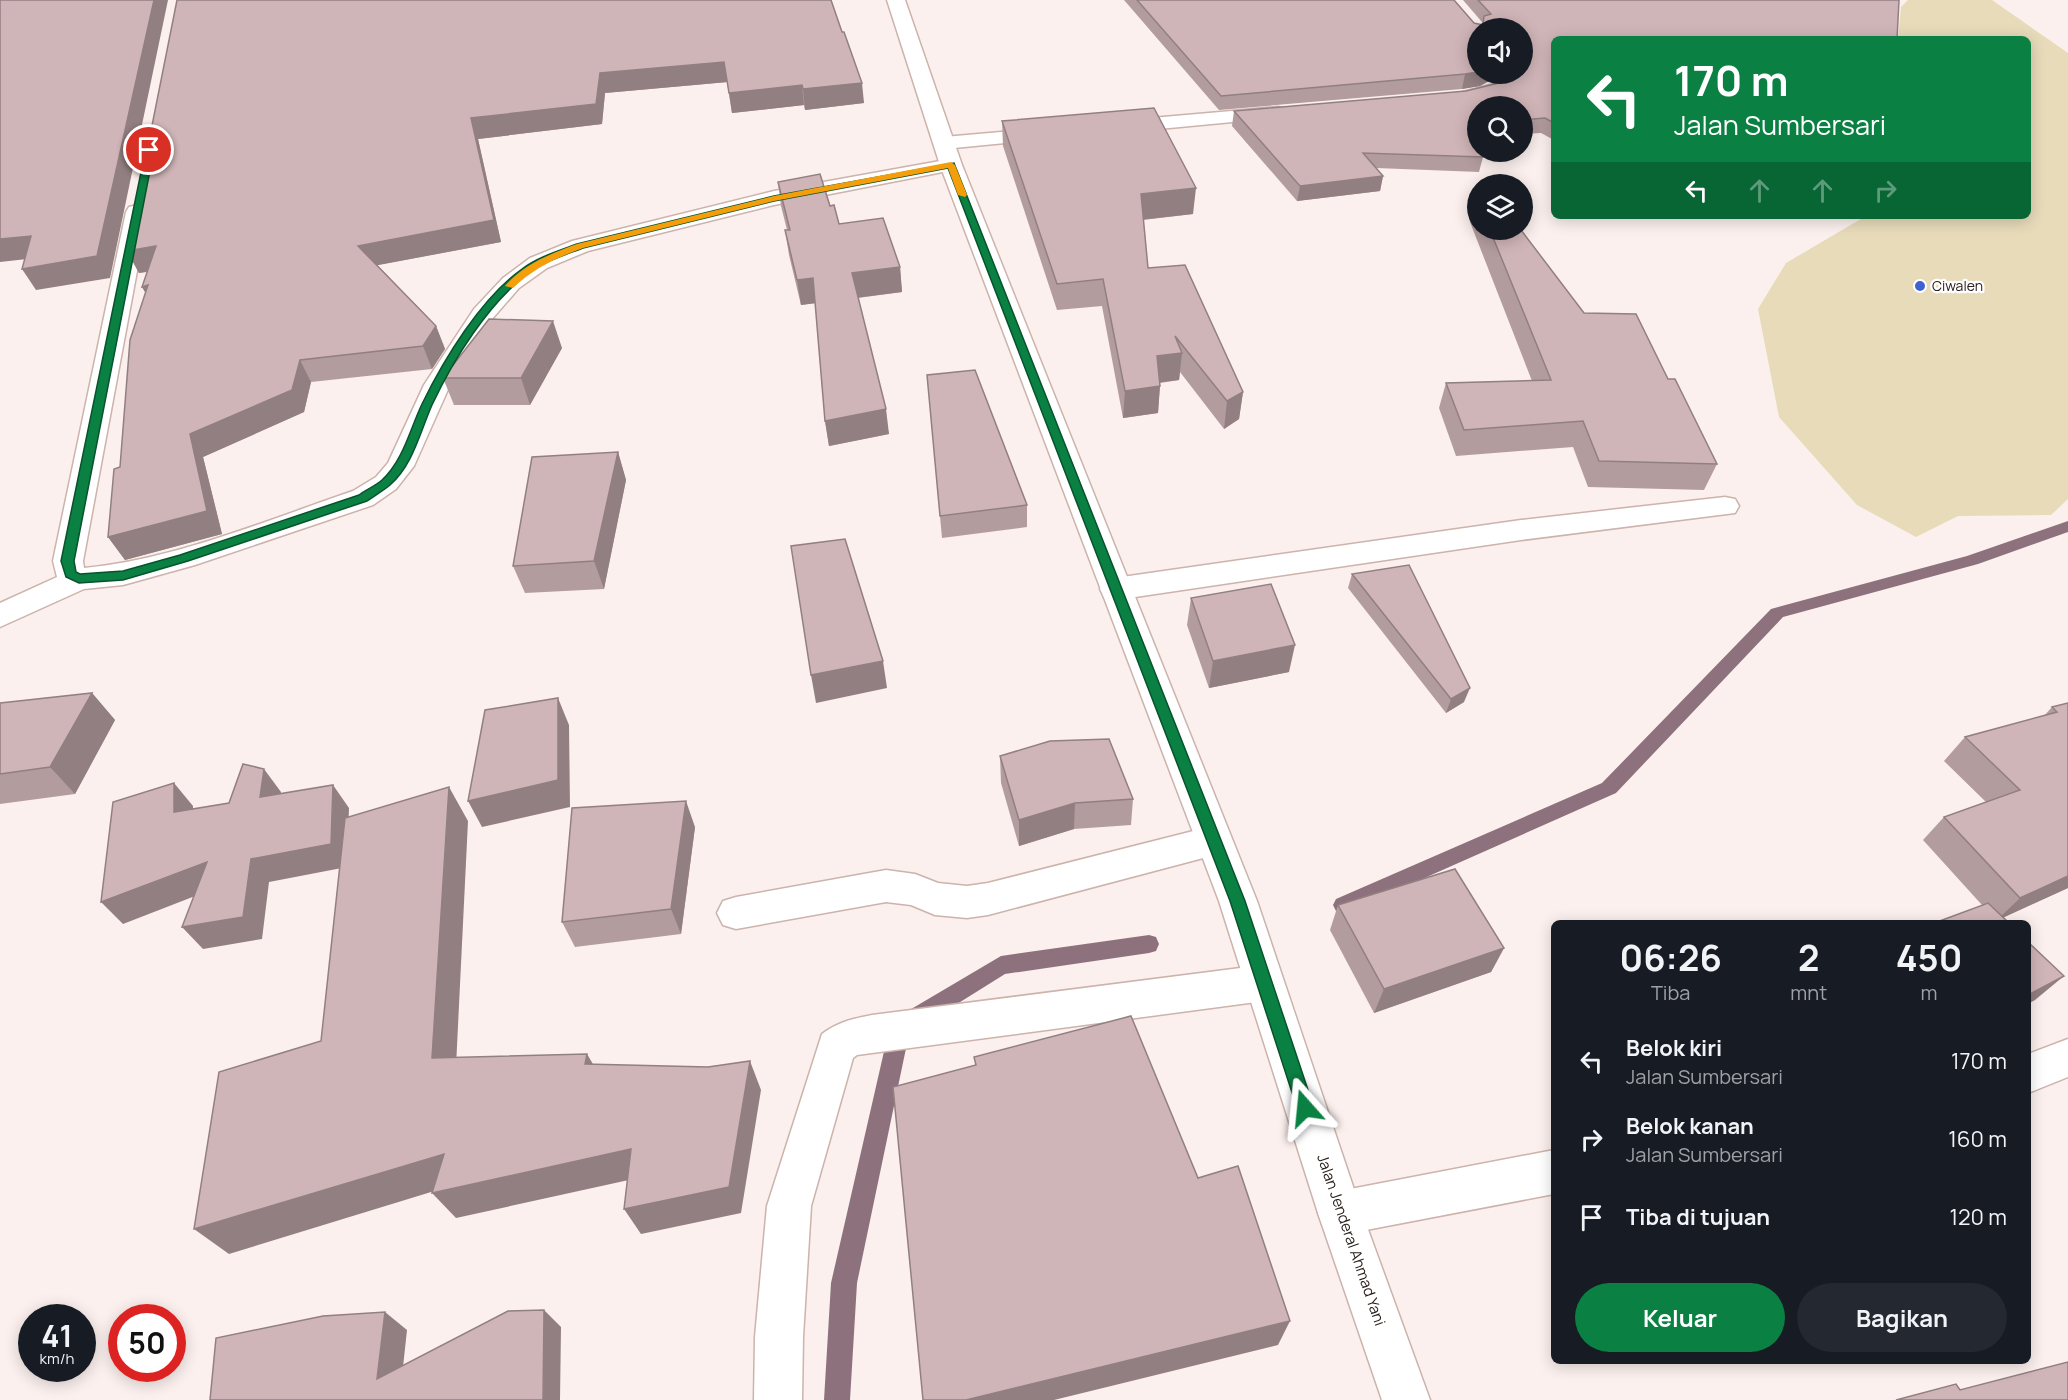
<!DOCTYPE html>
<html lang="id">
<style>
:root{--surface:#171b24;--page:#242831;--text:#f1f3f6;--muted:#9ea1a6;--accent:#0b8043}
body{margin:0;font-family:Manrope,sans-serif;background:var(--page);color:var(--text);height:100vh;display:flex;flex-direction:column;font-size:22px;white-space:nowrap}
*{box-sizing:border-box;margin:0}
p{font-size:20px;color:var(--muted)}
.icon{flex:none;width:33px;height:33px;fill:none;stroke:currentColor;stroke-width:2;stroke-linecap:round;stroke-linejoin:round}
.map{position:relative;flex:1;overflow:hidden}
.details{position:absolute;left:1551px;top:920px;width:480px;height:444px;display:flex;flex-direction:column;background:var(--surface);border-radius:9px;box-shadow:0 3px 15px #0003}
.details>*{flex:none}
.guide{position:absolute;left:1551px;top:36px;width:480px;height:183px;border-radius:9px;box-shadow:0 3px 15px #0003;background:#0b8043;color:#fff;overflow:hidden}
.tools{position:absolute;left:1467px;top:18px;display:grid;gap:12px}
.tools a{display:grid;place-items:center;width:66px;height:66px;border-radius:50%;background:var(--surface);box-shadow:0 3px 15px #0003;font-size:30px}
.speed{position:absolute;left:18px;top:1304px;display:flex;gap:12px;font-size:30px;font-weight:700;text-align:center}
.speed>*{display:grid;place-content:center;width:78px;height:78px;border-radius:50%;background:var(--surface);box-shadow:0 3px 15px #0003;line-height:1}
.speed small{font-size:15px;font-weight:400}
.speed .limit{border:9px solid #d22;background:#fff;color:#111}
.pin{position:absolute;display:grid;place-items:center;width:51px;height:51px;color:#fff;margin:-26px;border:3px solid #fff;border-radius:50%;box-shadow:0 2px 6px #0007}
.me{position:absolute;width:66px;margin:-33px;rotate:342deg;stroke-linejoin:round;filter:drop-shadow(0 0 4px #0008)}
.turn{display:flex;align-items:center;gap:21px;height:126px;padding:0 24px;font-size:27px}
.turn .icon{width:78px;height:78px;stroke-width:2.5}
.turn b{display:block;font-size:42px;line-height:51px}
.lanes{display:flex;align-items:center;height:57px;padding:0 24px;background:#0003;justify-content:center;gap:30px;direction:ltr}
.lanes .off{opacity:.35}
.eta{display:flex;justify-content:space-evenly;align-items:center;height:102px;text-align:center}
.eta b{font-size:36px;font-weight:700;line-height:42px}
.action{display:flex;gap:12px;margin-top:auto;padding:12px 24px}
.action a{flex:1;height:69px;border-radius:36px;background:var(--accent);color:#fff;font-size:24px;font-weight:700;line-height:69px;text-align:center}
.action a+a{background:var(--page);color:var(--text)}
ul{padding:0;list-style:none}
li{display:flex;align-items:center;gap:18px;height:78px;padding:0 24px}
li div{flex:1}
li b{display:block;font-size:22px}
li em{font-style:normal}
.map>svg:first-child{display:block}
.green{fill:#e7dbba}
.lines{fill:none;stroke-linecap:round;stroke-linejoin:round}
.stream{fill:#8d727e;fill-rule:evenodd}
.street-casing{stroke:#ccb3ab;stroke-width:3}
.secondary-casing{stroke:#ccb3ab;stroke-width:3}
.street{fill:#fff;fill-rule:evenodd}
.secondary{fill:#fff;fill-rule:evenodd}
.wall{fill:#b39c9e}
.shaded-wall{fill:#927f81}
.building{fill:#d0b5b8;stroke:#927f81;stroke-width:1.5}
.route{fill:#0b8043;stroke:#07532c;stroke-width:1.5}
.slow{fill:#f59e0b}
.poi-dot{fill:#4061d4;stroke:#fff;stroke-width:2}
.labels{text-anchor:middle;stroke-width:4.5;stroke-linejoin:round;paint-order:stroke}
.far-poi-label{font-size:14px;fill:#29201d;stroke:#fff;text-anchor:start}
.street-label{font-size:15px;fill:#29201d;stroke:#fff}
</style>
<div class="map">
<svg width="2068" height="1400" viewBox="0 0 2068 1400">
<rect width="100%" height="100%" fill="#fbf0ed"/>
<polygon class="green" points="1908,0 1992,0 2068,53 2068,499 2051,515 1958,516 1916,537 1857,505 1779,417 1758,309 1786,263 1866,216 2028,216 2028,39 1898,39 1901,7"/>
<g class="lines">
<g class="stream">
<polygon points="2068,521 2068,532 1978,564 1783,617 1616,793 1350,911 1343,914 1336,911 1333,905 1336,899 1602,783 1771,609 1967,556"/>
<polygon points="1149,935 1156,937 1159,944 1156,951 1149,953 1005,974 909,1034 857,1283 850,1400 824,1400 831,1283 891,1021 1001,956"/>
</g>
<g class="street-casing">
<g id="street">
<path d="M1497 74H1516L1520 79C1509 94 1481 105 1463 100L1460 96 1463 92 1494 84 1500 78Z"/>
<polygon points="1278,107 1285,109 1288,113 1285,117 1117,133 1110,131 1107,127 1110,123 1117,121"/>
<polygon points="1048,128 1055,130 1058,134 1055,138 944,149 937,147 934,143 937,139 944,137"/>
<path d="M951 159 958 161 962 165 958 169 774 205 588 251 547 268 519 288 492 319 450 385 414 466 396 489 373 505 195 565 123 585 84 589 0 627V603L57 577 53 561 126 212 129 207 137 205 145 207 148 212 83 561 84 568C173 560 268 520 353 491L376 477 388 463 424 385 474 309 503 278 530 258 572 241 774 191Z"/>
<polygon points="1725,497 1735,499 1739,506 1735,513 1521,540 1115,600 1104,597 1100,589 1104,581 1115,578 1521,520"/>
<polygon points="1213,826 1226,830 1231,841 1226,852 988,915 967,918 935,915 911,905 886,902 736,929 723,925 717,913 723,901 736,897 886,870 915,874 938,883 967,886 988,883"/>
<path d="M1264 965 1278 971 1284 983 1278 995 1264 1001 872 1053 857 1055 853 1058 811 1206 803 1337 802 1400H754L755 1337 767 1206 822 1034C838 1022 852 1019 872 1015Z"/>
<polygon points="2068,1039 2068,1077 2028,1093 2028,1054"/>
<polygon points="1554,1150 1554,1194 1340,1235 1324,1229 1318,1213 1324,1197 1340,1191"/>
</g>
</g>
<g class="secondary-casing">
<polygon id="secondary" points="887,0 905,0 962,165 1257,901 1362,1213 1430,1400 1382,1400 1318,1213 1219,901 940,165"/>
</g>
<use href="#street" class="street"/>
<use href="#secondary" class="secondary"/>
</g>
<g class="wall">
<polygon points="831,0 864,103 805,110 804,105 732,113 727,82 605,93 602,124 478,139 501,242 377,265 436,326 445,349 432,369 311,382 304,412 203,457 222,534 125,560 108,537 120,467 146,293 142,287 147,272 139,273 127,251"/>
<polygon points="1124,0 1454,0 1474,23 1482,25 1482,22 1463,0 1899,0 1554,39 1554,140 1541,133 1522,134 1522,106 1478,106 1478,152 1483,157 1479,172 1376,168 1383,176 1380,191 1297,201 1232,126 1234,111 1466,91 1507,81 1522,74 1522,28 1478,28 1496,77 1480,86 1462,89 1219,110"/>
<polygon points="1002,121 1193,214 1143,220 1148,268 1243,392 1239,419 1224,429 1180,372 1179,380 1160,383 1158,413 1123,418 1102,306 1057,310 1003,146"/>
<polygon points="778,182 830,206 839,224 900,267 902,292 858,298 889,434 829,446 825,421 815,303 801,305 789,255 785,230 787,230 781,206"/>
<polygon points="1478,198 1478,230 1521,230 1584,313 1668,379 1717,464 1704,490 1588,487 1573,447 1456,456 1439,408 1446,383 1532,381 1470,222"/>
<polygon points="562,348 530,405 454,405 443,378"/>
<polygon points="929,397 1027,505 1027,527 942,538"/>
<polygon points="618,452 626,480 604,589 525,593 513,566"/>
<polygon points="1352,574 1464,702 1446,713 1348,588"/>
<polygon points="1191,598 1289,672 1209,688 1187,625"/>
<polygon points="92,693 115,720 75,794 0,804 0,703"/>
<polygon points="2068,703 2068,888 2003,917 1982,905 1923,840 1944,817 1986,802 1944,761 1965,737 2044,716 2052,707"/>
<polygon points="1000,756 1133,799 1131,825 1074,829 1019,846 1001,783"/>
<polygon points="695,827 681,934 575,947 562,922"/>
<polygon points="1338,905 1504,948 1491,972 1374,1013 1330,930"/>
</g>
<g class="shaded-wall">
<polygon points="154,0 168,0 110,278 36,290 22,269"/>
<polygon points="724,62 728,82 605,93 602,124 478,139 501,242 368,267 358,246 471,118 600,73"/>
<polygon points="1478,72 1478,74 1497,74 1496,77 1480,86 1462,89 1465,74"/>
<polygon points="862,83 864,103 805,110 803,89"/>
<polygon points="802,85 804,105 732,113 729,93"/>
<polygon points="1383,176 1380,191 1297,201 1300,186"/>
<polygon points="1196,188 1193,214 1139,220 1141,194"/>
<polygon points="31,236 45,257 0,262 0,239"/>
<polygon points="156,246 168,268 139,273 127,251"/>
<polygon points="900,267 902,292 854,298 852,273"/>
<polygon points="813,278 817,303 801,305 797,280"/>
<polygon points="148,285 155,309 142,287"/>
<polygon points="553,321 562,348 530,405 521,378"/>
<polygon points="436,326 445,349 432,369 423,346"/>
<polygon points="1182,353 1179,380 1155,383 1157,356"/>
<polygon points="300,360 311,382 304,412 203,457 222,534 125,560 108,537 190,434"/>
<polygon points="1160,386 1158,413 1123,418 1125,391"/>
<polygon points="1243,392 1239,419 1224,429 1227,401"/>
<polygon points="886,409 889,434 829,446 825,421"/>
<polygon points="618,452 626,480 604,589 594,561"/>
<polygon points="1295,645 1289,672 1209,688 1213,661"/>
<polygon points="883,661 887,688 816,703 811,675"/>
<polygon points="1470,688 1464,702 1446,713 1451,699"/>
<polygon points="92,693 115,720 75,794 50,767"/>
<polygon points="558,698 569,725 570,807 482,827 468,801"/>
<polygon points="264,769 281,792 277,820 260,797"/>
<polygon points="174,783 193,806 193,835 174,812"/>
<polygon points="333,785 349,808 347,867 269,882 262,939 203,949 182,927 251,859"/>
<polygon points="449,787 468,821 455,1087 432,1058"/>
<polygon points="686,801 695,827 681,934 671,909"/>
<polygon points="1075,803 1074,829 1019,846 1019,820"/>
<polygon points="207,862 226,884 123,924 101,902"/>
<polygon points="2068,876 2068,888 1996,921 2020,898"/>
<polygon points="1504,948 1491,972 1374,1013 1384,989"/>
<polygon points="2064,976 2035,1000 2028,1004 2028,995"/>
<polygon points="587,1054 604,1083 585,1064"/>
<polygon points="750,1061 761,1090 741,1213 641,1234 624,1209"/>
<polygon points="631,1149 647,1176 456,1218 432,1193"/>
<polygon points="444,1154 467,1181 229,1254 194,1229"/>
<polygon points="544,1310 561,1327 560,1400 543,1400"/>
<polygon points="385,1312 407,1330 400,1395 377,1379"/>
<polygon points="1290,1321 1278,1345 1054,1400 966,1400"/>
</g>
<g class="building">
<polygon points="0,0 154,0 97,256 22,269 31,236 0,239"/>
<polygon points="177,0 831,0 842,32 844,32 862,83 803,89 802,85 729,93 724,62 600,73 596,104 471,118 494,220 358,246 436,326 423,346 300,360 292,390 190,434 207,511 108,537 114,469 120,467 130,340 148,285 142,287 156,246 127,251"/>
<polygon points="1137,0 1454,0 1474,23 1483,25 1484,16 1491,14 1478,0 1899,0 1897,39 1554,39 1554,123 1545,118 1522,120 1522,106 1478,106 1478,122 1474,122 1478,134 1478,152 1482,152 1483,157 1363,153 1383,176 1300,186 1234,111 1466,91 1507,81 1517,74 1522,74 1522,69 1525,66 1526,63 1522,60 1522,28 1478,28 1478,72 1465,74 1221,96"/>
<polygon points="1154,108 1196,188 1141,194 1148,268 1185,265 1243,392 1227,401 1175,336 1182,353 1157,356 1160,386 1125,391 1103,279 1057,284 1002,121"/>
<polygon points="820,174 830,206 834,205 839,224 883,218 900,267 852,273 886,409 825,421 813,278 797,280 785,230 790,230 778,182"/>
<polygon points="1490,230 1521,230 1584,313 1636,314 1668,379 1675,379 1717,464 1599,461 1583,421 1464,430 1446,383 1551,380"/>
<polygon points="489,319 553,321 521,378 443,378"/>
<polygon points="975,370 1027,505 940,516 927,375"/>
<polygon points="618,452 594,561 513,566 532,457"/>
<polygon points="845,539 883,661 811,675 791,546"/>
<polygon points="1409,565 1470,688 1451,699 1352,574"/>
<polygon points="1271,584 1295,645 1213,661 1191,598"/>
<polygon points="92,693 50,767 0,774 0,703"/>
<polygon points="558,698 558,780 468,801 485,710"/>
<polygon points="2068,703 2068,876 2020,898 1944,817 2020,790 1965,737 2057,712 2052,707"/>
<polygon points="1109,739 1133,799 1075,803 1019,820 1000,756 1050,741"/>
<polygon points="243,764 264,769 260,797 333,785 331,844 251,859 243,917 182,927 207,862 101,902 113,802 174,783 174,812 229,803"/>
<polygon points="449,787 432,1058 587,1054 585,1064 708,1067 750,1061 729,1187 624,1209 631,1149 432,1193 444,1154 194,1229 219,1072 321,1041 345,818"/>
<polygon points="686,801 671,909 562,922 572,808"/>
<polygon points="1455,869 1504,948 1384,989 1338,905"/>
<polygon points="1988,903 2008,922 1937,922"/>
<polygon points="2028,942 2064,976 2028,995"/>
<polygon points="1131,1016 1198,1178 1238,1166 1290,1321 966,1400 923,1400 893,1087 976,1065 974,1057"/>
<polygon points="544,1310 543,1400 210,1400 216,1338 323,1316 385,1312 377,1379 508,1311"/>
<polygon points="2068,1362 2068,1400 1896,1400 1956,1384 1960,1390"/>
</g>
<path class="route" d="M146 148 154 150 74 561 76 572 80 574 123 571 180 555 359 495C366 490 375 486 382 480 403 461 410 429 422 404 444 359 481 298 522 269 538 257 558 251 577 244L774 196 954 163 1245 901 1314 1108 1311 1114 1305 1117 1299 1114 1297 1108 1230 901 948 168 774 201 583 248C565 255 545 261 529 273 489 302 453 360 432 405 420 432 413 465 390 485 383 491 374 496 367 501L188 561 123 580 79 583 66 577 61 561Z"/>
<path class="slow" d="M951 162 955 165 967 195 965 197 958 195 948 168 774 201 583 248C556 258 534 268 513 288L505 286C524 264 550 254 577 244L774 196Z"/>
<circle class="poi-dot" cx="1920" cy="286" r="6"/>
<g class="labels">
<g class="far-poi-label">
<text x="1932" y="291">Ciwalen</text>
</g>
<g class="street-label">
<text transform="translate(1351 1240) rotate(71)" y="5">Jalan Jenderal Ahmad Yani</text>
</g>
</g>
</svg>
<div class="tools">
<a><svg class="icon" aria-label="sound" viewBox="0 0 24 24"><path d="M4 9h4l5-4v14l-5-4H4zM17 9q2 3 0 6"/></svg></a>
<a><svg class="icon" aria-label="search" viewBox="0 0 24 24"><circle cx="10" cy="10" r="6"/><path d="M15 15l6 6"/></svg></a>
<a><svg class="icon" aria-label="layers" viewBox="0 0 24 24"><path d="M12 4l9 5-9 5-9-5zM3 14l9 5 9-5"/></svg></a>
</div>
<div class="speed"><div>41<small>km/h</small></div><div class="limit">50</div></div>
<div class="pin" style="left:149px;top:150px;background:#d93025"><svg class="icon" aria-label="arrive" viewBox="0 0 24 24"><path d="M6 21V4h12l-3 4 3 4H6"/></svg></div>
<svg class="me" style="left:1305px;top:1108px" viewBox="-20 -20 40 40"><path d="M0-17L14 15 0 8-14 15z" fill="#0b8043" stroke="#fff" stroke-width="4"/></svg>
<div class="guide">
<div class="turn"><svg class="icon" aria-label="left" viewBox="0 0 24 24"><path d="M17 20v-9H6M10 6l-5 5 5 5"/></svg><div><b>170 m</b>Jalan Sumbersari</div></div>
<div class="lanes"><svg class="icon" aria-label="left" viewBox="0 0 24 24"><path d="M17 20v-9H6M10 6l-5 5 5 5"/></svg><svg class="icon off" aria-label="ahead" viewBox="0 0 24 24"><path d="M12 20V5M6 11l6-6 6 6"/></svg><svg class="icon off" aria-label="ahead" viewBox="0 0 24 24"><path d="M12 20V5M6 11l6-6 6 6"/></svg><svg class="icon off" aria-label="right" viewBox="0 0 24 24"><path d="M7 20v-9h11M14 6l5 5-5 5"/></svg></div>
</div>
<section class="details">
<div class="eta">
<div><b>06:26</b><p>Tiba</p></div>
<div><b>2</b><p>mnt</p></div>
<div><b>450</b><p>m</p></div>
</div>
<ul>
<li><svg class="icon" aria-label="left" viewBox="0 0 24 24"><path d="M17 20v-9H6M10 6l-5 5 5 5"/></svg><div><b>Belok kiri</b><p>Jalan Sumbersari</p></div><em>170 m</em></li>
<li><svg class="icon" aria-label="right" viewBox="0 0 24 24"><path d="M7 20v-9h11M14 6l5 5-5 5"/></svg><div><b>Belok kanan</b><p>Jalan Sumbersari</p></div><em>160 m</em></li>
<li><svg class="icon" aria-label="arrive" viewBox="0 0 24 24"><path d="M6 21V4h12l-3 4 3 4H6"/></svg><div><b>Tiba di tujuan</b></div><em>120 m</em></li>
</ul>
<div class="action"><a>Keluar</a><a>Bagikan</a></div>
</section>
</div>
